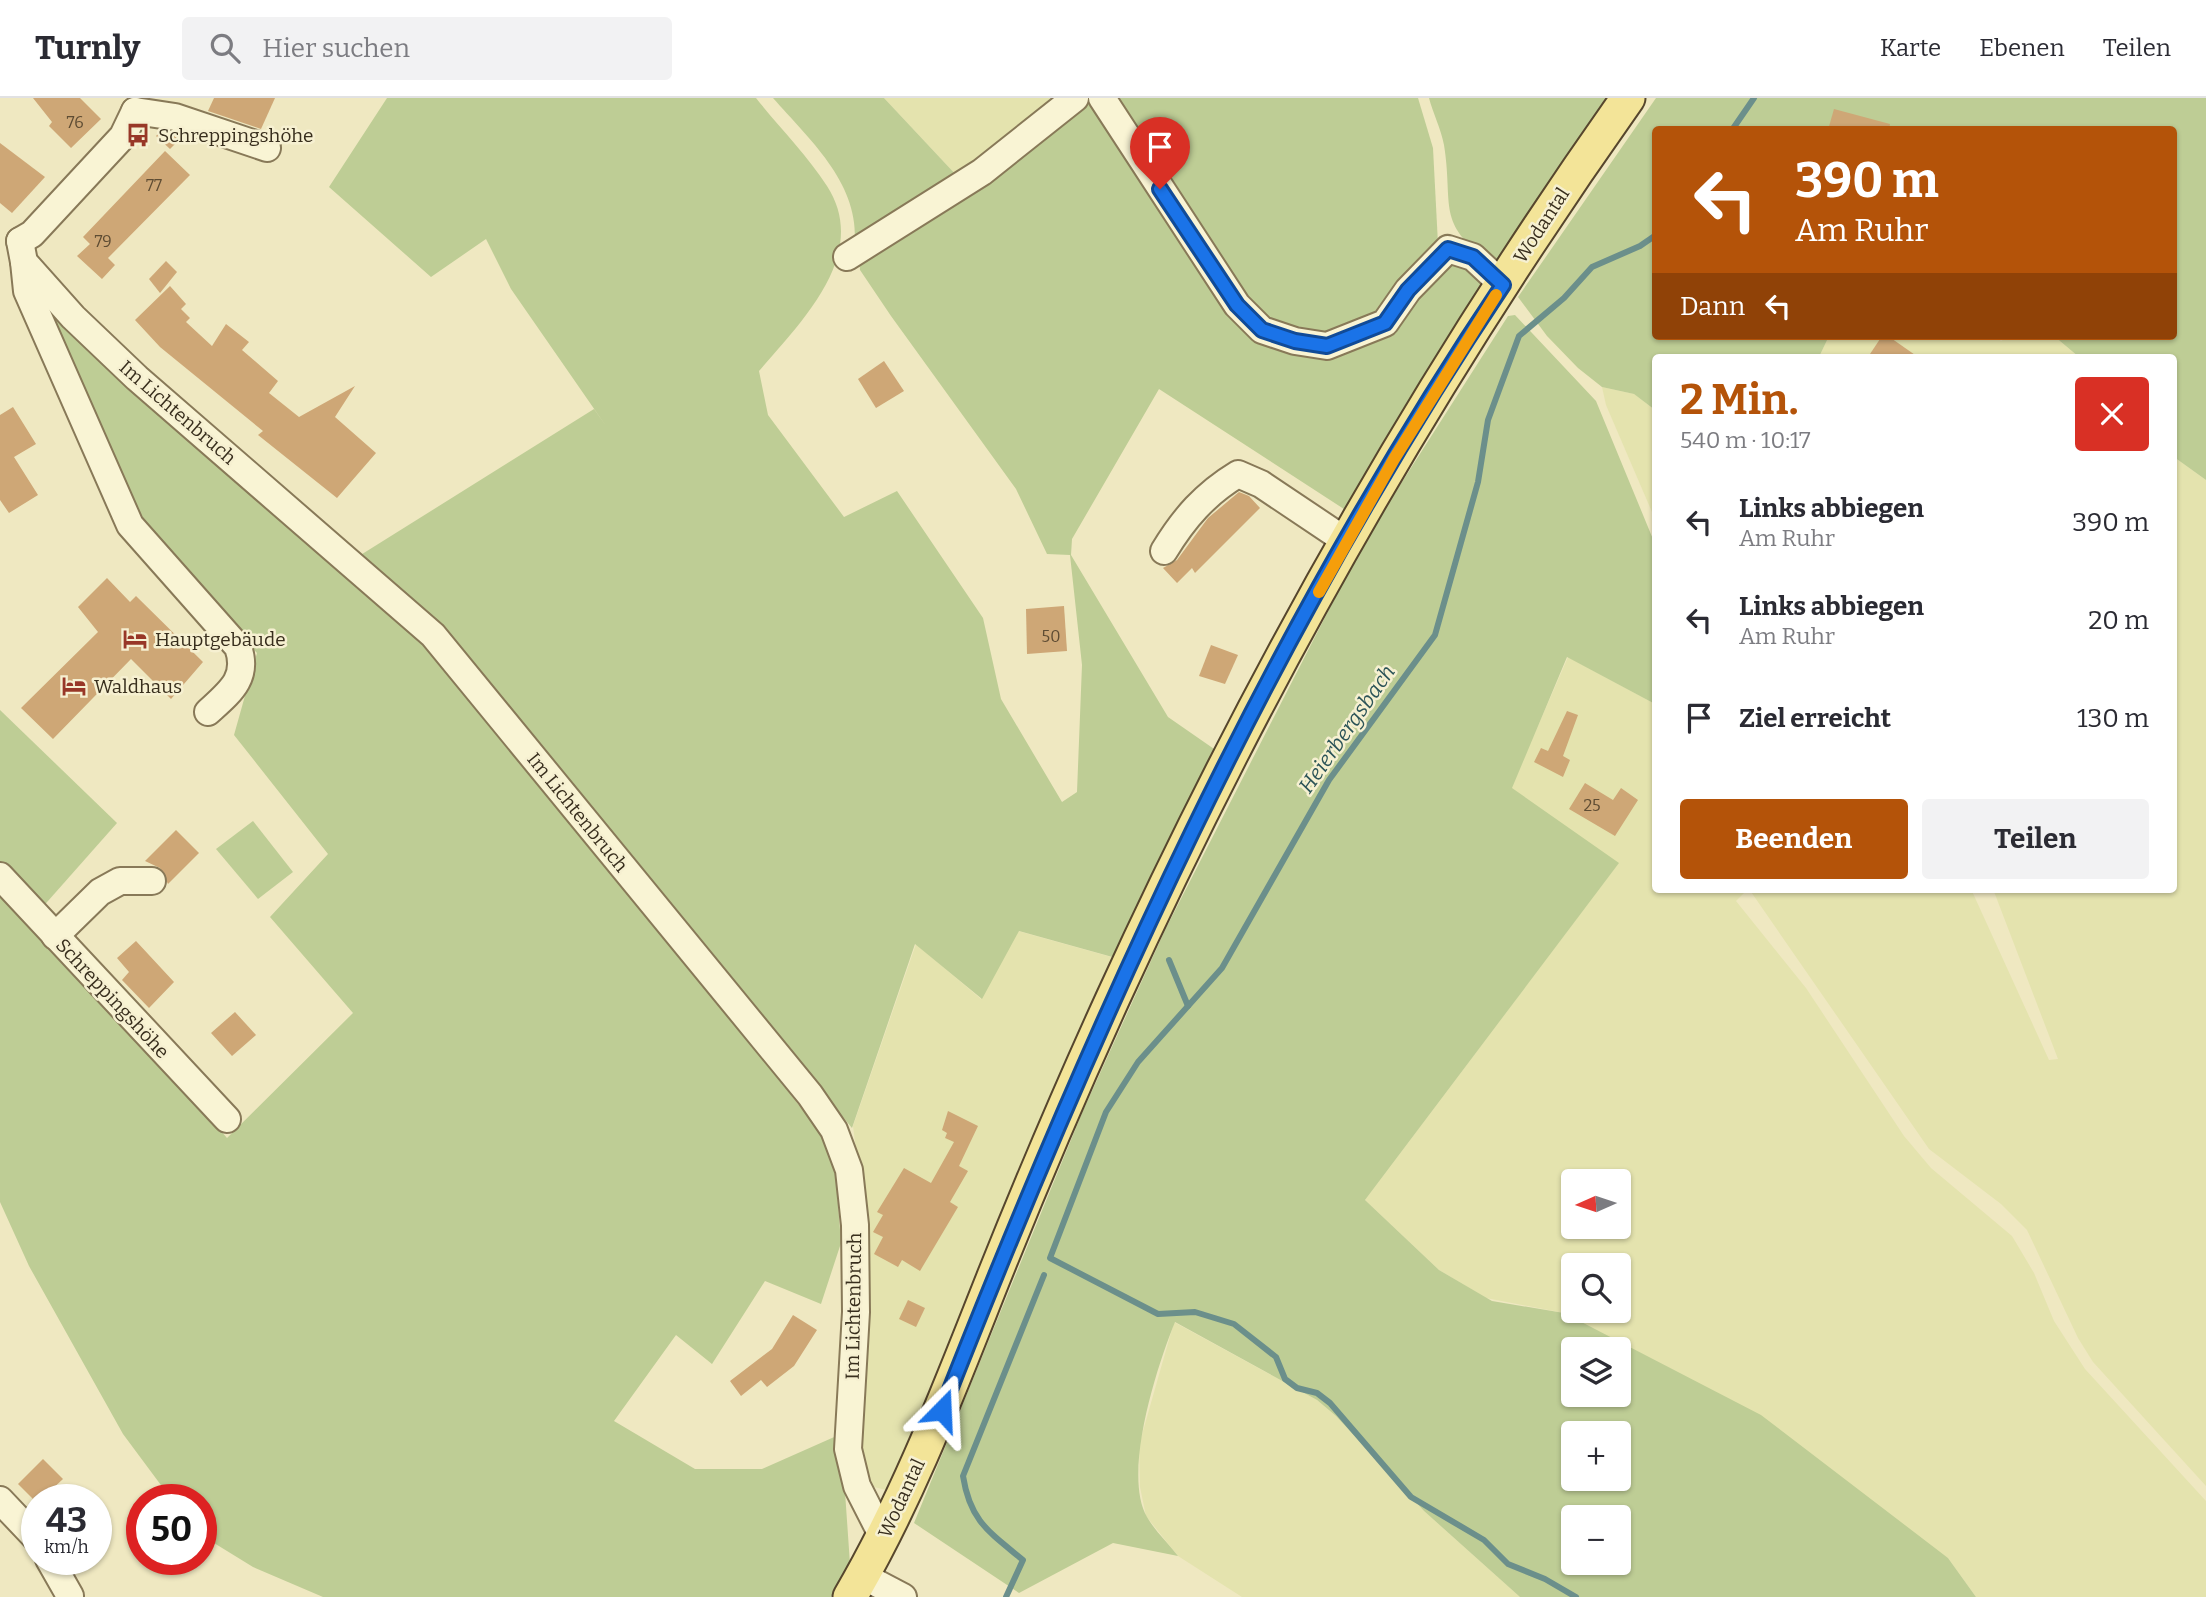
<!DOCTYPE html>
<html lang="de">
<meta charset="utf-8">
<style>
:root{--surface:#fff;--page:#f2f2f3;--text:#2b2b33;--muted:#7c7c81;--line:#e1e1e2;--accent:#b45309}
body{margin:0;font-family:Bitter,serif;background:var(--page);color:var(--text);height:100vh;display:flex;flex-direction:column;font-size:26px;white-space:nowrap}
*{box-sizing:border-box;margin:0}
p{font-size:23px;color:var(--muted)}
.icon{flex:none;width:38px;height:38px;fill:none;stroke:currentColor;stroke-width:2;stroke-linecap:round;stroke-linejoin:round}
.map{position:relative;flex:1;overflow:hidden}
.drawer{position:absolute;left:1652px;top:256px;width:525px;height:539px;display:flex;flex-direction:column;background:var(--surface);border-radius:7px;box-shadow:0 2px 5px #0004}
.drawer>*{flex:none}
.hud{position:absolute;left:1652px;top:28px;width:525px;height:214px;border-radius:7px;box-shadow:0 2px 5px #0004;background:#b45309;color:#fff;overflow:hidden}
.needle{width:46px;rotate:267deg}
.tools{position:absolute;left:1561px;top:1071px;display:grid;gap:14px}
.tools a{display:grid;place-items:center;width:70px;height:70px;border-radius:7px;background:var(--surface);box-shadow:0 2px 5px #0004;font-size:35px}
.speed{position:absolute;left:21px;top:1386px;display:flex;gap:14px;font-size:35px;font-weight:700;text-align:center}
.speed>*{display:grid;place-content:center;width:91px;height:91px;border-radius:50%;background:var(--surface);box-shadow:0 2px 5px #0004;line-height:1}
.speed small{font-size:18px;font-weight:400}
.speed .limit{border:10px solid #d22;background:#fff;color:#111}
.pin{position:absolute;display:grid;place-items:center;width:60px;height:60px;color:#fff;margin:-72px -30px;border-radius:50% 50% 50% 0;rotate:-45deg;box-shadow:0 0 7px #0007}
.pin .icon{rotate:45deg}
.me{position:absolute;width:77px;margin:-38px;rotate:21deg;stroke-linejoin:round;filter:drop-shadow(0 0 5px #0008)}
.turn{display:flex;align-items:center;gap:24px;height:147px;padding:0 28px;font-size:32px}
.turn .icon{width:91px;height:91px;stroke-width:2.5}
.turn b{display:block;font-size:49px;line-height:60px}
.then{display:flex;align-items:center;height:66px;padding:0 28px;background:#0003;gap:14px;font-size:26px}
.round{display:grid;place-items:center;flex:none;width:74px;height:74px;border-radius:7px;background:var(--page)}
.head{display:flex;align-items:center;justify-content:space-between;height:119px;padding:0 28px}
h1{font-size:42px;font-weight:700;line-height:52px;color:var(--accent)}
.cta{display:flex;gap:14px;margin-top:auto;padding:14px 28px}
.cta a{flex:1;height:80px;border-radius:7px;background:var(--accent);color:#fff;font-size:28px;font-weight:700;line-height:80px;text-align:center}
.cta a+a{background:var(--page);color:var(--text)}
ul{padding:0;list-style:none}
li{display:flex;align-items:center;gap:21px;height:98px;padding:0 28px}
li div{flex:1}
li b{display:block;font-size:26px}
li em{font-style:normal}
header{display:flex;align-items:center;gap:42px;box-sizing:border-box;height:98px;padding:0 35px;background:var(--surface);border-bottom:2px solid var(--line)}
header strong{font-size:33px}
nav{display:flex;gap:38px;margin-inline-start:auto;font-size:24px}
.search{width:490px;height:63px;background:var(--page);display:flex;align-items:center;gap:18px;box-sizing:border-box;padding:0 24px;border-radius:7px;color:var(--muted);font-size:26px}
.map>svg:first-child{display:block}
.farmland{fill:#e4e3ae;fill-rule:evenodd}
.green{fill:#becd95;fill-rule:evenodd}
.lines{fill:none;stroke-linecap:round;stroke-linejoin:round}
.stream{stroke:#6b8f8b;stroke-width:6}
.building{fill:#cea776}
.minor-casing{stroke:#887958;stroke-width:30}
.major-casing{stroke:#56462d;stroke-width:37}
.minor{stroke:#f9f4d4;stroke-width:26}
.major{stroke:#f3e498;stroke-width:33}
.route-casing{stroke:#114b97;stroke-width:18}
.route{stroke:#1a73e8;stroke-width:12}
.slow{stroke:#f59e0b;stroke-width:12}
.labels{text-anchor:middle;stroke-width:5;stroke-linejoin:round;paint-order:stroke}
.number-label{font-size:16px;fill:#5e4c33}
.poi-label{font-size:19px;fill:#382e1d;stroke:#f6f0d1;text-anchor:start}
.street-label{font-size:19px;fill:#382e1d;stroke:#f6f0d1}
.water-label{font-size:21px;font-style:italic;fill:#2c5458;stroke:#f6f0d1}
</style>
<header>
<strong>Turnly</strong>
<div class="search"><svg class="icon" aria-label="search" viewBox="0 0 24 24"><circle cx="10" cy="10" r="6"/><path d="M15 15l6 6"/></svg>Hier suchen</div>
<nav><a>Karte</a><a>Ebenen</a><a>Teilen</a></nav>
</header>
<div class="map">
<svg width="2206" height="1499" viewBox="0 0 2206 1499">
<rect width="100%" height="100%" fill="#efe8c1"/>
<g class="farmland">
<polygon points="884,0 1064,0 958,79"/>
<polygon points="1829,238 1996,238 2001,243 2009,238 2054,238 2079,259 1819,259"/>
<polygon points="1602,289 1634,296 1655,312 1655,421 1606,307"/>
<polygon points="2174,359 2206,382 2206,1388 2093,1264 2078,1240 2027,1132 2001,1106 1929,1051 1749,791 1971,791 2049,962 2058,961 1993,791 2174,791"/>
<path d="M1568 559 1655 606 1656 791H1748L1736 803 1806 890 1904 1038 1931 1070 2012 1138 2034 1175 2054 1223 2085 1271 2206 1403V1499H1976L1948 1460 1564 1215 1486 1200 1439 1172 1365 1102 1618 766 1511 690ZM1573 1083H1619V1129H1573ZM1573 1167H1619V1213H1573Z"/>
<polygon points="1018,833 1115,860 890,1393 870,1388 862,1374 860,1331 866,1132 853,1028 916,846 981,901"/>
<polygon points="1174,1224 1317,1302 1336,1318 1424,1413 1520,1499 1242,1499 1178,1458 1146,1418 1140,1389 1139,1347"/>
</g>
<g class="green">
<path d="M387 0H756C779 29 807 57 827 88 871 156 801 224 759 273L768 317 844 419 897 393 983 520 1001 601 1062 704 1077 694 1082 567 1070 457 1047 456 1016 391 891 218 860 172 859 159 1082 0H1093L1233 209 1328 255 1450 159 1461 163 1486 189 1377 356 1347 413 1159 291 1072 441 1071 457 1168 619 1217 653 1116 860 1019 833 982 901 915 846 852 1030 637 770 359 458 594 311 606 328 511 191 486 141 431 179 329 89Z"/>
<path d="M773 0H884L958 79 855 141C857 83 809 41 773 0Z"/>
<polygon points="1109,0 1418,0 1433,50 1438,146 1382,219 1326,239 1266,225 1241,203"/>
<path d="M1429 0H1610L1537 101 1496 167C1434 127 1454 109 1444 47 1441 31 1433 15 1429 0Z"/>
<polygon points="1656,0 2206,0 2206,382 2174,359 2174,259 2079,259 2054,238 2174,238 2174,32 1656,32 1656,238 1829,238 1819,259 1656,259 1655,312 1634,296 1602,289 1578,270 1547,238 1518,199"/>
<polygon points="33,193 426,541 697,874 834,1053 841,1145 821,1206 765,1183 712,1266 676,1237 614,1323 695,1371 762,1371 841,1336 850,1466 831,1499 323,1499 253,1469 201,1437 201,1402 172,1402 123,1336 29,1168 0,1104 0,792 131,930 227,1040 353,915 270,819 328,756 234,637 257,555 136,423"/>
<path d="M1515 217 1596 303 1655 446V606L1567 559 1512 690 1619 765 1365 1102 1439 1172 1492 1203 1564 1215 1761 1317 1948 1460 1976 1499H1520L1424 1413 1336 1318 1317 1302 1175 1224C1157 1268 1122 1376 1147 1419 1155 1433 1168 1445 1178 1458L1113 1445 1019 1495 914 1425 1082 1015 1165 832 1363 445 1508 218ZM1573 1251H1619V1297H1573ZM1573 1335H1619V1381H1573ZM1573 1419H1619V1465H1573Z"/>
<polygon points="0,612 117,725 40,812 0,771"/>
<polygon points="253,723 293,774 258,801 216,751"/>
</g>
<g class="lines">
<g class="stream">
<polyline points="1732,32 1754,0"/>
<polyline points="1169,862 1188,908"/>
<path d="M1006 1499 1023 1462C989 1434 970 1423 963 1378L1044 1177"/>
<polyline points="1576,1499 1545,1481 1508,1466 1484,1442 1411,1399 1330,1305 1317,1295 1297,1290 1285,1281 1276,1259 1234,1226 1195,1214 1158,1216 1050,1160 1106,1014 1138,964 1222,870 1329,682 1435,537 1478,384 1488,322 1519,238 1564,200 1592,169 1640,148 1656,137"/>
</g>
</g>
<g class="building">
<polygon points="33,0 80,0 101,21 71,50 49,28 52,24"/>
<polygon points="214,0 275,0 261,31 208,13"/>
<polygon points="1834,11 1890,26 1889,32 1828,32"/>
<polygon points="161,33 171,34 182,39 170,51 156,38"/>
<polygon points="0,45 45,79 12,115 0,105"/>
<polygon points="165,53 190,77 108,160 115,167 102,181 77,158 90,146 83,139"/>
<polygon points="166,163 177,174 160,195 149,181"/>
<polygon points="170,188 186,206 181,211 190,220 186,224 212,248 226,226 249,244 242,252 278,283 269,295 299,319 355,288 335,319 376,355 337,400 258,337 263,333 160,249 135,222"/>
<polygon points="1882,238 1888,238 1918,259 1868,259"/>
<polygon points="884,263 904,293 876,310 858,281"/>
<polygon points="13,309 36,346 14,359 38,397 9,415 0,402 0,317"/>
<polygon points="1239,394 1249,398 1260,410 1195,475 1192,470 1177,485 1163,470 1177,462 1208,420"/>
<polygon points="107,480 130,504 136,498 203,564 171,601 131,561 53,641 21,610 98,534 78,509"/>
<polygon points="1064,508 1067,553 1027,556 1026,511"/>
<polygon points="1211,547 1238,557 1225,586 1199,578"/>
<polygon points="1567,613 1578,617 1563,658 1570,662 1563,679 1534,664 1541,650 1548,653"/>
<polygon points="1585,685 1613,702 1621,690 1638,702 1615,738 1569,711"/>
<polygon points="176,732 199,755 168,786 160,770 145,763"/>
<polygon points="136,843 174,884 149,910 122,882 129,874 117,860"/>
<polygon points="235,914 256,937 232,958 211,935"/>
<polygon points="948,1013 978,1028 959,1068 968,1073 950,1104 958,1109 920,1173 902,1162 898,1169 874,1156 883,1139 873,1134 883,1117 877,1114 904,1070 931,1085 954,1044 945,1040 947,1035 942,1032"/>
<polygon points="908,1202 925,1210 916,1229 899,1221"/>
<polygon points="793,1217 817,1232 794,1268 767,1289 761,1282 741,1298 730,1283 772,1251"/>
<polygon points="43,1361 63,1381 37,1405 18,1386"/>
</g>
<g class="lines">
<g class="minor-casing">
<g id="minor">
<polyline points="1102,0 1237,207 1262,232 1295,243 1327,248 1385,225 1408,192 1448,151 1473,159 1503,187"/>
<polyline points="135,13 175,19 267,50"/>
<polyline points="20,143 24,164 73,219 137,280 433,537 810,997 834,1032 849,1072 855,1127 856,1214 848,1351 857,1388 883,1439"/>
<polyline points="20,143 32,136 123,38 135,13"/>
<polyline points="847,159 982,74 1075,0"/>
<path d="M24 164 27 193 130 427 238 549C249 580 230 594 208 614"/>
<path d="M1164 453C1184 420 1205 396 1238 376L1261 386 1346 443"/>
<polyline points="0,778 227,1021"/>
<polyline points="55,838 100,794 120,783 152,783"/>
<polyline points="0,1402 37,1441"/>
<polyline points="49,1461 70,1498"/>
<polyline points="863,1478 903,1499"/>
</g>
</g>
<g class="major-casing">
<path id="major" d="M850 1499C909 1398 950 1289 993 1181 1031 1086 1071 992 1113 900 1257 585 1428 282 1628 0"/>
</g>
<use href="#minor" class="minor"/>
<use href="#major" class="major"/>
</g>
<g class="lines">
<g class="route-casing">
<path id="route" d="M942 1312C1095 922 1269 536 1503 187L1473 159 1448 151 1408 192 1385 225 1327 248 1295 243 1262 232 1237 207 1160 91"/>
</g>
<use href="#route" class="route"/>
<polyline class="slow" points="1319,494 1394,361 1496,197"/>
</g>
<defs>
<g id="bus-bare" transform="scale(1.89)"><path d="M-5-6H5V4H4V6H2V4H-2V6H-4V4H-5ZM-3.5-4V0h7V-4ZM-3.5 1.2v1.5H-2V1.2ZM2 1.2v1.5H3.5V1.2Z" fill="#983727" stroke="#f6f0d1" stroke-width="2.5" paint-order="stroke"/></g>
<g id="hotel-bare" transform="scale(1.89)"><path d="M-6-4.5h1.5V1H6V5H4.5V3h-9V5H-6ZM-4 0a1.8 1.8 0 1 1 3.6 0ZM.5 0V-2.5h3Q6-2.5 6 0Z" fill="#983727" stroke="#f6f0d1" stroke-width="2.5" paint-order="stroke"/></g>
</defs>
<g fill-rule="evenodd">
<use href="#bus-bare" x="138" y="37"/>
<use href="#hotel-bare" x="135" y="541"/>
<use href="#hotel-bare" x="74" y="588"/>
</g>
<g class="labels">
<g class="number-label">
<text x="75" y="30">76</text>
<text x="154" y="93">77</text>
<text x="103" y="149">79</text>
<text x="1051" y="544">50</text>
<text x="1592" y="713">25</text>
</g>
<g class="poi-label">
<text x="158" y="44">Schreppingshöhe</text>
<text x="155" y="548">Hauptgebäude</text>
<text x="94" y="595">Waldhaus</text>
</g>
<g class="street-label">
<text transform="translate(1541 127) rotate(-57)" y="7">Wodantal</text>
<text transform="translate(178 314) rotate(41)" y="7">Im Lichtenbruch</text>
<text transform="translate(578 714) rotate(51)" y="7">Im Lichtenbruch</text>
<text transform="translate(113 900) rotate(47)" y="7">Schreppingshöhe</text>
<text transform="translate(853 1208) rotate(-89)" y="7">Im Lichtenbruch</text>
<text transform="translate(901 1400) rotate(-65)" y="7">Wodantal</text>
</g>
<g class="water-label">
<text transform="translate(1347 631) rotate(-55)" y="7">Heierbergsbach</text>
</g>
</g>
</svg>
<div class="tools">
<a><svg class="needle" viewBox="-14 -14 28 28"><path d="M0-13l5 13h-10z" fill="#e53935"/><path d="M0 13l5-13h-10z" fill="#7c7c81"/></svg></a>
<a><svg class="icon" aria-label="search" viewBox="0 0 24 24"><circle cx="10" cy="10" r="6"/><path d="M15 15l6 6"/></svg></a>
<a><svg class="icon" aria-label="layers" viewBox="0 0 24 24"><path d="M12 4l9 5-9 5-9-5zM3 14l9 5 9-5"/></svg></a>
<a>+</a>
<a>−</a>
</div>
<div class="speed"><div>43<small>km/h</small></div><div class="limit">50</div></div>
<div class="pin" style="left:1160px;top:91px;background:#d93025"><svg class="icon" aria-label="arrive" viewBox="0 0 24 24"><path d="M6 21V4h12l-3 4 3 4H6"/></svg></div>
<svg class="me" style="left:942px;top:1312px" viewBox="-20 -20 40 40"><path d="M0-17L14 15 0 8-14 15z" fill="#1a73e8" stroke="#fff" stroke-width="4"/></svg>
<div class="hud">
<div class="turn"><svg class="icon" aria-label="left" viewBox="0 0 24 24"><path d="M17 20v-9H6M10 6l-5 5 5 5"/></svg><div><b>390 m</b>Am Ruhr</div></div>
<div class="then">Dann<svg class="icon" aria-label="left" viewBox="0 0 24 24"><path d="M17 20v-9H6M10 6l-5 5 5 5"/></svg></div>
</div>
<section class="drawer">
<div class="head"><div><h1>2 Min.</h1><p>540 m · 10:17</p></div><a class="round" style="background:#d93025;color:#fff"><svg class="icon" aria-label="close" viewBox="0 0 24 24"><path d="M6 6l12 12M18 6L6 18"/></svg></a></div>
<ul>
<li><svg class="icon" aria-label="left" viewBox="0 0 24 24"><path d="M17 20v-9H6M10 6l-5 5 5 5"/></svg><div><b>Links abbiegen</b><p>Am Ruhr</p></div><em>390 m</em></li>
<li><svg class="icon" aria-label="left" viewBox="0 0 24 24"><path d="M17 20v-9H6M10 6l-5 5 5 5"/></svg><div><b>Links abbiegen</b><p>Am Ruhr</p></div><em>20 m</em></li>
<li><svg class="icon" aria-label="arrive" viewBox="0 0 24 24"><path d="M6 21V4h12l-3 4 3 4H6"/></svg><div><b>Ziel erreicht</b></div><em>130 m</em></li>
</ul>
<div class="cta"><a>Beenden</a><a>Teilen</a></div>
</section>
</div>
